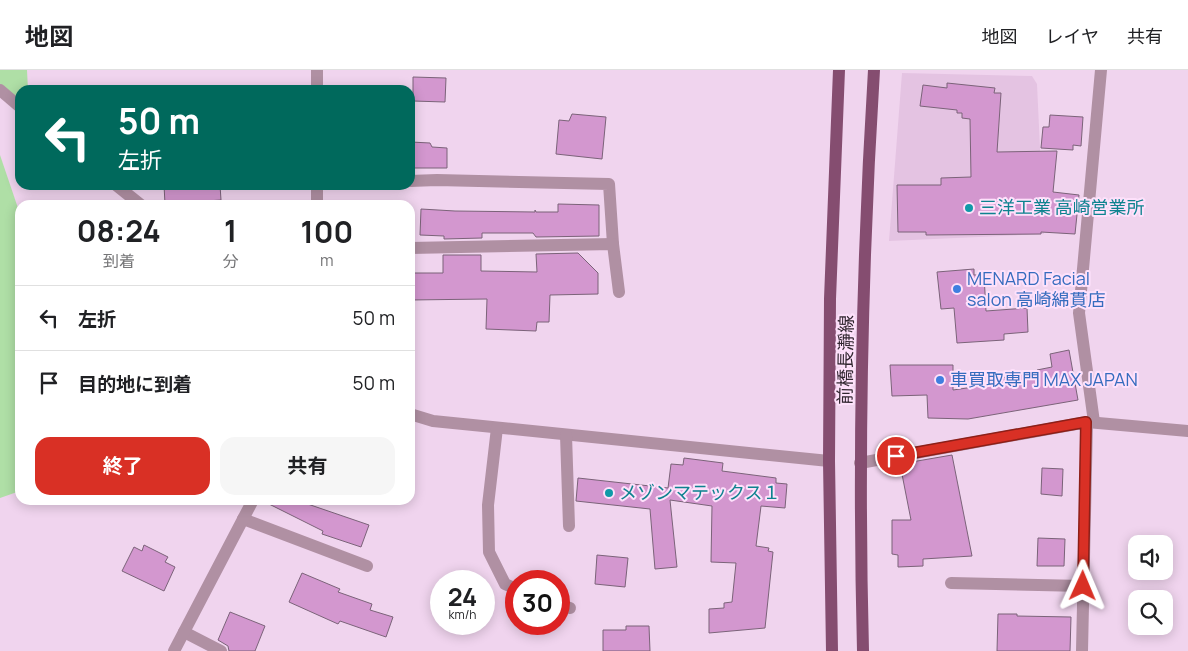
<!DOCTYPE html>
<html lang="ja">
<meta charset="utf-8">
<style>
:root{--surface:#fff;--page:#f6f6f6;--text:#202124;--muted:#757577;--line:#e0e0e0;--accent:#d93025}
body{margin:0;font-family:Manrope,"Noto Sans JP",sans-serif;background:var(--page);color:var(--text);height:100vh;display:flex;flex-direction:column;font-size:19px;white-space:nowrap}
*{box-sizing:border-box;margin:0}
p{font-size:16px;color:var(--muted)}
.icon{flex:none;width:28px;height:28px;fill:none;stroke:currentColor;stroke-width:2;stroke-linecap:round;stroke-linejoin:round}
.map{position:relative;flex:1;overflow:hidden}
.panel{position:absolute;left:15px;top:130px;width:400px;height:305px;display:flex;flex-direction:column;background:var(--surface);border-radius:15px;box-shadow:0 2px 12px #0003}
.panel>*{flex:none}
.top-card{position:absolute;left:15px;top:15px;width:400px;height:105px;border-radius:15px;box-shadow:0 2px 12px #0003;background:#00695c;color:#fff;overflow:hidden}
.tools{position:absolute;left:1128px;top:465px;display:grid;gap:10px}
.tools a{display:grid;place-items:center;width:45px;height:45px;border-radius:10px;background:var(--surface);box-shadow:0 2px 12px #0003;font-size:25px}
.speed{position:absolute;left:430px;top:500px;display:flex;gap:10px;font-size:25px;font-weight:700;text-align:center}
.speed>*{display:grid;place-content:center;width:65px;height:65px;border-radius:50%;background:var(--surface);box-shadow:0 2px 12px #0003;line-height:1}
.speed small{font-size:12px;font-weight:400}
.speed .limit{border:8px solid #d22;background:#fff;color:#111}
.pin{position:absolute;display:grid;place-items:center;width:42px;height:42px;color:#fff;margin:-21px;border:2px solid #fff;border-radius:50%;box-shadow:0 1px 5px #0007}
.me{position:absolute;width:55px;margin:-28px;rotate:1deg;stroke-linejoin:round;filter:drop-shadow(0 0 4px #0008)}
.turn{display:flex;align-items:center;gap:18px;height:105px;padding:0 20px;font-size:22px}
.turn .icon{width:65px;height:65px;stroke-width:2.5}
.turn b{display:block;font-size:35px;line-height:42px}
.eta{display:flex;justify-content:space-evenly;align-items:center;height:85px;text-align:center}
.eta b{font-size:30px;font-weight:700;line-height:35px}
.cta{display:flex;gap:10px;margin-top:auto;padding:10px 20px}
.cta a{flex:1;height:58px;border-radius:15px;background:var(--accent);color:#fff;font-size:20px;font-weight:700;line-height:58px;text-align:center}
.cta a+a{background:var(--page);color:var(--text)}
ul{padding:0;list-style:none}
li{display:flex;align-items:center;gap:15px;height:65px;padding:0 20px;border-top:1px solid var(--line)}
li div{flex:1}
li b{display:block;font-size:19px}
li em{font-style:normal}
header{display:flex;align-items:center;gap:30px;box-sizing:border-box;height:70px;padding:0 25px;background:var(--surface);border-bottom:1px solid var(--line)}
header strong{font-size:24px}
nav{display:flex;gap:28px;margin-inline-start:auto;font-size:18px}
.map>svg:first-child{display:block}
.built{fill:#e4c3e2}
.green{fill:#afdfa6}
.building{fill:#d397cf;stroke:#7b6379}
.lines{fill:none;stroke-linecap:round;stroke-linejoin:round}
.minor{stroke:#b090a3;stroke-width:12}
.major{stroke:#854d70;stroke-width:12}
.route-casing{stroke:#8d1f18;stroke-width:12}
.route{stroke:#d93025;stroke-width:9}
.culture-dot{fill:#0f9aa8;stroke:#fee1fb;stroke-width:2}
.shop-dot{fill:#3f7fe0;stroke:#fee1fb;stroke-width:2}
.labels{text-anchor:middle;stroke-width:4;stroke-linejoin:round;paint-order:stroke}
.culture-label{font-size:18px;fill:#0d838f;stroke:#fee1fb;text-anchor:start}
.shop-label{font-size:18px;fill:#366cbe;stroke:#fee1fb;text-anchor:start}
.street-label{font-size:18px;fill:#30262f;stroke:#fee1fb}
</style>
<header>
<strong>地図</strong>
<nav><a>地図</a><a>レイヤ</a><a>共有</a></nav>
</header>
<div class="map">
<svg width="1188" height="581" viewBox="0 0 1188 581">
<rect width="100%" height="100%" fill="#f0d4ee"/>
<polygon class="built" points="902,3 1032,6 1037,14 1044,164 889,171"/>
<g class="green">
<polygon points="0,0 27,0 28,20 20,20 20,30 0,22"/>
<polygon points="0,85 20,144 20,421 0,428"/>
</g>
<g class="building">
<polygon points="413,7 446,8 445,32 413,31"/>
<polygon points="947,13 995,18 994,23 1001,23 997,82 1057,81 1053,122 1079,125 1075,164 1041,162 1041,164 926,165 926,162 898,162 897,115 941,115 941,108 971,107 970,49 962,48 962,43 957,43 957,40 920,36 923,15 947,18"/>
<polygon points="572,44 606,47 602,89 556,84 559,50 569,51"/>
<polygon points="1050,45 1083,47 1081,76 1073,75 1073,80 1041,78 1043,57 1049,57"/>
<polygon points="411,72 430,73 432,77 447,78 447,98 410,98"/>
<polygon points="164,115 220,115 221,130 165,134"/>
<polygon points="558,134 599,135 599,166 536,167 533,163 482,163 482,168 444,169 444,166 420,165 421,139 455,141 535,142 535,140 536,142 558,142"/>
<polygon points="578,183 598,203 598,224 550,225 549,252 537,252 536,261 486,259 487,229 410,230 410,203 443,203 443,185 481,185 481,201 537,202 536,184"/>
<polygon points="974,199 974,205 984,205 986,241 1027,238 1028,262 1004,264 1004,270 957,273 954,238 941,239 937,202"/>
<polygon points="1069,280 1078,330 968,349 928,348 927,325 892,326 890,295 953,295 953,320 1001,313 1000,308 1038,302 1037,300 1052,297 1050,284"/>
<polygon points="952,385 972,486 923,489 923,496 898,497 898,485 892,484 892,450 911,450 900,394"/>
<polygon points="684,388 723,393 722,401 776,408 776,413 787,414 785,438 761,436 756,476 769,478 768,481 773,482 765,558 709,563 709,539 724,538 724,533 732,532 736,493 711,492 712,436 670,430 677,497 655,499 650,439 576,431 578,408 668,418 671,394 683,395"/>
<polygon points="1042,398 1063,399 1062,426 1041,424"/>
<polygon points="261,430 296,430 369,455 361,477 322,464 323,461"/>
<polygon points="1038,468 1065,469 1064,496 1037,496"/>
<polygon points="144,475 168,487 165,492 175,497 164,521 122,501 134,477 142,481"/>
<polygon points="597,485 628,488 625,517 595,514"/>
<polygon points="302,503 340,519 338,522 372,534 370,540 393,547 386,567 340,551 338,554 289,532"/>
<polygon points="230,542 265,556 255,581 229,581 228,576 218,570"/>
<polygon points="998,544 1017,544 1017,546 1071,547 1070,581 997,581"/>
<polygon points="626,556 649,556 650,581 603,581 603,560 626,560"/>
</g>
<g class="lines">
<g class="minor">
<polyline points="0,20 20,37"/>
<polyline points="317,20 317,0"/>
<polyline points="410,111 437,110 609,114 613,174"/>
<polyline points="116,115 141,135"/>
<polyline points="317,135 317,115"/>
<polyline points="410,178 613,174 619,222"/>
<polyline points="410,344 433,351 829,391"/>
<polyline points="1094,352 1079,243 1101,0"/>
<polyline points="497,358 488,435 489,482 505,514 516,519"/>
<polyline points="566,365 569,456"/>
<polyline points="860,393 1087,352 1188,361"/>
<polyline points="243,449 367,496"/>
<polyline points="951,513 1083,516"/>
<polyline points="559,535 570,538"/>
<polyline points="184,562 221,581"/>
<polyline points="174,581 253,430"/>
<polyline points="1082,581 1087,352"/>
</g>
<g class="major">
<polyline points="832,581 829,391 830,229 839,0"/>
<path d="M863 581C858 387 862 193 874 0"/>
</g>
</g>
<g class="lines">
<g class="route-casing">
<polyline id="route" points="896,386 1086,352 1083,516"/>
</g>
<use href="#route" class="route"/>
</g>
<g class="culture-dot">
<circle cx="969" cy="138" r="5"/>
<circle cx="609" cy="423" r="5"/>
</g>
<g class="shop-dot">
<circle cx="957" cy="219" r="5"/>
<circle cx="940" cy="310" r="5"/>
</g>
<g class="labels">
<g class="culture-label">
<text x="979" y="144">三洋工業 高崎営業所</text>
<text x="619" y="429">メゾンマテックス１</text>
</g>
<g class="shop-label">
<text x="967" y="215">MENARD Facial<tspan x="967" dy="21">salon 高崎綿貫店</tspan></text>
<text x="950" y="316">車買取専門 MAX JAPAN</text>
</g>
<g class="street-label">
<text transform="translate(846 290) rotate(-89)" y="6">前橋長瀞線</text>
</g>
</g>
</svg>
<div class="tools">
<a><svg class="icon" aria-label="sound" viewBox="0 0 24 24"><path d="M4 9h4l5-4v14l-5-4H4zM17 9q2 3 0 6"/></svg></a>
<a><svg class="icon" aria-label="search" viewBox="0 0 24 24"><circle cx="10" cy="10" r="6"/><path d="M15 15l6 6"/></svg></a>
</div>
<div class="speed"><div>24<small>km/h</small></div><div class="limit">30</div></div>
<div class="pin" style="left:896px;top:386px;background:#d93025"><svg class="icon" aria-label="arrive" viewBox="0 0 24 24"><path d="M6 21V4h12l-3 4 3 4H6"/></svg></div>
<svg class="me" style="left:1083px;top:516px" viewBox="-20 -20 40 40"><path d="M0-17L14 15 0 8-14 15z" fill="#d93025" stroke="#fff" stroke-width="4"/></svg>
<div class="top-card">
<div class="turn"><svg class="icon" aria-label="left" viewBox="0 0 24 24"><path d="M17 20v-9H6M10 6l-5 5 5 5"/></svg><div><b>50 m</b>左折</div></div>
</div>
<section class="panel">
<div class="eta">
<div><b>08:24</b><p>到着</p></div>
<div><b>1</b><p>分</p></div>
<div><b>100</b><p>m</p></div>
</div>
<ul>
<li><svg class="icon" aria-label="left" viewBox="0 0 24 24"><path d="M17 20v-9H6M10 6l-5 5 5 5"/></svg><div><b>左折</b></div><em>50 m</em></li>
<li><svg class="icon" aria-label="arrive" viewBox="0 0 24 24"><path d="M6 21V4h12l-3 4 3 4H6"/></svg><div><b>目的地に到着</b></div><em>50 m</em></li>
</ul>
<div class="cta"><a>終了</a><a>共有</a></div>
</section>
</div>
